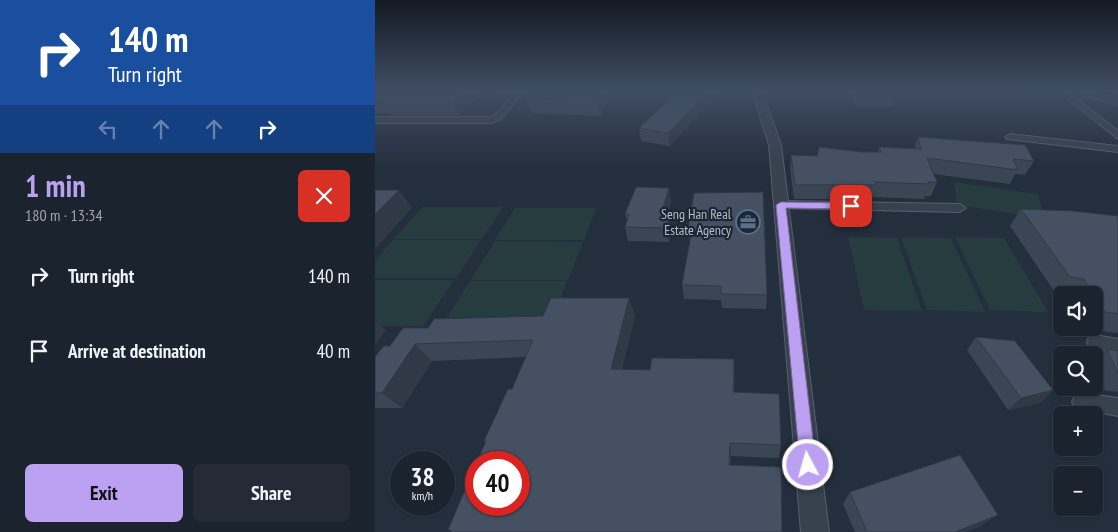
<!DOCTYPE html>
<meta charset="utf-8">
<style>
:root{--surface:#1b232e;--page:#242b36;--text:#f1f3f6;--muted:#a0a4aa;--line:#39404a;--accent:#bca0f2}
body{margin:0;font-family:"PT Sans Narrow",sans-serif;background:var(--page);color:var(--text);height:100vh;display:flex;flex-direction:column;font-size:19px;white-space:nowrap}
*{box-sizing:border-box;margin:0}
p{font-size:16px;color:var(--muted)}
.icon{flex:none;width:28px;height:28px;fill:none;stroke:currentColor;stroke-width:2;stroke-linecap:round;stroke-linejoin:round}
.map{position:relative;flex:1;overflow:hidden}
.drawer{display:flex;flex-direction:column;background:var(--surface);width:375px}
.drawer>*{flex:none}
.hud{background:#1a4fa0;color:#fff;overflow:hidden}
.controls{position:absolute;left:678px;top:286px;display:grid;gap:10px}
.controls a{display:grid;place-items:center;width:50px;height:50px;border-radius:8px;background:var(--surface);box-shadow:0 1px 4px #0004,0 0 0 1px var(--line);font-size:25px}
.speed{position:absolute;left:15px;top:451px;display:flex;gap:10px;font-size:25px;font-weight:700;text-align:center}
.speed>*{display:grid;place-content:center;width:65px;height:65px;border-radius:50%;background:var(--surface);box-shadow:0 1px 4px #0004,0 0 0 1px var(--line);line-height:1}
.speed small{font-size:12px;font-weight:400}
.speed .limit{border:8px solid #d22;background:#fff;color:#111}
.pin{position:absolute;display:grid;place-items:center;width:42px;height:42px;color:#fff;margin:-21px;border-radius:10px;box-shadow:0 2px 8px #0006}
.me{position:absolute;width:55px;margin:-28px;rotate:354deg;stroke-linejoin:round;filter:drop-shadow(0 0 4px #0008)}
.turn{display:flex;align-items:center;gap:18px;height:105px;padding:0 25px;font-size:22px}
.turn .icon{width:65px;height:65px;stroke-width:2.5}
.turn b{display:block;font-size:35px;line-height:42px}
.lanes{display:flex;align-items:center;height:48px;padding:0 25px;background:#0003;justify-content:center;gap:25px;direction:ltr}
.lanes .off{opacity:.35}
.round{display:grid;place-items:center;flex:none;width:52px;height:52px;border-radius:8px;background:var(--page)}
.head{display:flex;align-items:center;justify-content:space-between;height:85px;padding:0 25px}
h1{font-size:30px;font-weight:600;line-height:38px;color:var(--accent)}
.cta{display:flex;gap:10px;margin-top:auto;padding:10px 25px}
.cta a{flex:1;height:58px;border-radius:8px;background:var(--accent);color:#111;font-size:20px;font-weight:600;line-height:58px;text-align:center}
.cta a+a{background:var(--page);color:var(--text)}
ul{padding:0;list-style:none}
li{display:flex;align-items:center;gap:15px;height:75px;padding:0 25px}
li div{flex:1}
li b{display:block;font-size:19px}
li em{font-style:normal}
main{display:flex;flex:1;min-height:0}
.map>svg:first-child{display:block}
.green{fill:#263c3f}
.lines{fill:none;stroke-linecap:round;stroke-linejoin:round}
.minor-casing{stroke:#565f6c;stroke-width:2}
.tertiary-casing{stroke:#565f6c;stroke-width:2}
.minor{fill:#38414e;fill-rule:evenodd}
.tertiary{fill:#38414e;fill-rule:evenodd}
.wall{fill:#3b4654}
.shaded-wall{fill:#303945}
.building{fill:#455162;stroke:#303945}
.route{fill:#bca0f2;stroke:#7a689d}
.labels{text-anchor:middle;stroke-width:4.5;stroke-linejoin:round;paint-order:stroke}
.poi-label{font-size:14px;fill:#b4bcc9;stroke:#1d2633;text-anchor:end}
</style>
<main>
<section class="drawer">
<div class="hud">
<div class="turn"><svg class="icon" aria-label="right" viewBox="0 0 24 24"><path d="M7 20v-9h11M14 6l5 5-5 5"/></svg><div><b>140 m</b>Turn right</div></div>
<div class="lanes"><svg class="icon off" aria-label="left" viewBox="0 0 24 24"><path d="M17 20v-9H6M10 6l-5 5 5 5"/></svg><svg class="icon off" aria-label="ahead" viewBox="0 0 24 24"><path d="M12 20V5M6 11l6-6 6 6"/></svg><svg class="icon off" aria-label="ahead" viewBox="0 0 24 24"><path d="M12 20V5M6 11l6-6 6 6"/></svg><svg class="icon" aria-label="right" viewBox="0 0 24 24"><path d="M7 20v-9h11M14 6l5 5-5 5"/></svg></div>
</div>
<div class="head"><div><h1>1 min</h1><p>180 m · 13:34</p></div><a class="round" style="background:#d93025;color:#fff"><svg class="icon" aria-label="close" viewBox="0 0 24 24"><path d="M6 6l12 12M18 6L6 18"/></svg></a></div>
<ul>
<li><svg class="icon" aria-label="right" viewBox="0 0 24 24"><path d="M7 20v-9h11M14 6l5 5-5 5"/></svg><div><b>Turn right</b></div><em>140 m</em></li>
<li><svg class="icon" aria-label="arrive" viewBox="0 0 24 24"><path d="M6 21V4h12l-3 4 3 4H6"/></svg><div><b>Arrive at destination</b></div><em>40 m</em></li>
</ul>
<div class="cta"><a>Exit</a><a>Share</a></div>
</section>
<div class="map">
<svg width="743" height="532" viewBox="0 0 743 532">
<rect width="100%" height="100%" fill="#242f3e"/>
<g class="green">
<polygon points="579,182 662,194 671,219 582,205"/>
<polygon points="47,207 128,207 107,239 19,239"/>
<polygon points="140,208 221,208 209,240 120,240"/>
<polygon points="473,237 522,238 547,311 489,310"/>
<polygon points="526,237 576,238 610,312 552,310"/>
<polygon points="580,237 629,238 673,312 615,310"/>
<polygon points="18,240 106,240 81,278 0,278 0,261"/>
<polygon points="120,241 208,242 193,280 96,280"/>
<polygon points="0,280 79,280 48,326 0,326"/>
<polygon points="95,281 192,281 174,327 66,327"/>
</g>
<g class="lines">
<g class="minor-casing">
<g id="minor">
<polygon points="141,91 149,91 126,119 116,123 0,123 0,117 115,117 120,115"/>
<polygon points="683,91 692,91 743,131 743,139"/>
<polygon points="635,134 743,146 743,152 632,139 630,137"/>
<polygon points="406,201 585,204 591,208 585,212 402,208 400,205"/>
<polygon points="720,335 743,339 743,353 714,347 712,342 714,337"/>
<polygon points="706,393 743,398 743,416 700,408 697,402 700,396"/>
</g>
</g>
<g class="tertiary-casing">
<g id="tertiary">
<polygon points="377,91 387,91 406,145 454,532 426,532 394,145"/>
<polygon points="687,91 708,91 743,98 743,104 692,94"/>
</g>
</g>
<use href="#minor" class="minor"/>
<use href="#tertiary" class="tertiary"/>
</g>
<g class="wall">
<polygon points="0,91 134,91 127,98 102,98 84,115 14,115 13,113 0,113"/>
<polygon points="474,91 515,91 519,97 516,107 480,107"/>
<polygon points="734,91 743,91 743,96 740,96"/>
<polygon points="342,95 295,146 266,141 264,128"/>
<polygon points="150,97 234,99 225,116 157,113"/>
<polygon points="543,137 659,161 650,175 640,174 635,184 558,174 562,182 556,196 550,196 549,199 498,197 497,199 419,199 415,169 416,155 442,156 487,152 503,152 504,147 539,149"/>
<polygon points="294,188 296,202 292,215 295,215 297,229 294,242 253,241 250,227 252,221 250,214"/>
<polygon points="319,193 392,295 391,309 347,308 346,300 309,299 307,285 315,240 313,229"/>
<polygon points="646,209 743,216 743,333 707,328 719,328 719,295 688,295 681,294 635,226"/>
<polygon points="260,315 247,369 275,370 359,359 360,375 359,392 406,445 404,458 356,456 356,465 76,531 73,530 111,443 109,441 137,389 151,357 57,361 27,408 0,408 0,357 15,346 53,328"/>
<polygon points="601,337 678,390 665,403 633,410 592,350"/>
<polygon points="732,349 743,351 743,392 728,390 719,367 719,361"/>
<polygon points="475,492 606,526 590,532 480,532 468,504"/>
</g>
<g class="shaded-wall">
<polygon points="91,91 99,91 102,98 84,115 77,103"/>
<polygon points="124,91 134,91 127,98"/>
<polygon points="226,91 232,91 234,99 225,116 221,100"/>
<polygon points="334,91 342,91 342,95 295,146 293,133"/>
<polygon points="294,188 296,202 289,229 286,215"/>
<polygon points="24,190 37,208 0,249 0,214"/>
<polygon points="295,215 297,229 294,242 291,228"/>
<polygon points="254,298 260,315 243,385 236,369"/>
<polygon points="0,320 11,330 0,345"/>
<polygon points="40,344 57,361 27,408 7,393"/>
<polygon points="359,359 360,375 358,407 358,392"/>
<polygon points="678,390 665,403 633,410 646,398"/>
<polygon points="355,443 356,456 355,478 354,465"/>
<polygon points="623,515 606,526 590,532 580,532"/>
</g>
<g class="building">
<polygon points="0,91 91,91 77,103 6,103 9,101 0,101"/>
<polygon points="156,91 226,91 221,100 150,97"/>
<polygon points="304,91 334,91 293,133 264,128"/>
<polygon points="480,91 515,91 519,97 482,97"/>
<polygon points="543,137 650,145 659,161 638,159 643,170 552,158 562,182 553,182 554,184 500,182 501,185 420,185 416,155 442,156 444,147 487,152 506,152 504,147 546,149"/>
<polygon points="261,187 294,188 286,215 295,215 291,228 250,227 254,215 250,214"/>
<polygon points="0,190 24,190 0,214"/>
<polygon points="388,192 392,295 346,294 346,286 307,285 317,229 313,229 319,193"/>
<polygon points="646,209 698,211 743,216 743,314 724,311 719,300 719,295 717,295 709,279 695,277"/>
<polygon points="176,298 254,298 236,369 275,370 277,358 359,359 358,392 404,394 406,445 355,443 354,465 406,467 407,532 75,532 76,530 73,530 101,464 101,505 144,505 144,462 102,462 111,441 109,441 133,389 137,389 158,340 40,344 7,393 0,393 0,357 9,346 15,346 28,328 53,328 59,319 168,316"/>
<polygon points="601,337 640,341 678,390 646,398"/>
<polygon points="732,349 743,351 743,374"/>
<polygon points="585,455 623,515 580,532 492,532 475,492"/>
</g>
<linearGradient id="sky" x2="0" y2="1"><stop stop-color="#141a22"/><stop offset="0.55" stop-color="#3f4d63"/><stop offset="1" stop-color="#3f4d63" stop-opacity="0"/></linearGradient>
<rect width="743" height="165" fill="url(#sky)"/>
<polygon class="route" points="406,202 476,203 481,206 476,209 411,208 441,465 439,471 433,473 427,471 425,465 401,205"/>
<defs>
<g id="office-ring" transform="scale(1.25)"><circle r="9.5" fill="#1d2633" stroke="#5c6f8a" stroke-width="1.5"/><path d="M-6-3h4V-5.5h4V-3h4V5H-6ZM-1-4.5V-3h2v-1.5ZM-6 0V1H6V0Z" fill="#5c6f8a"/></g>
</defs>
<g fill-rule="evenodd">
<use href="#office-ring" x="373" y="222"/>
</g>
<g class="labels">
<g class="poi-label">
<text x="356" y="219">Seng Han Real<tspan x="356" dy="16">Estate Agency</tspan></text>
</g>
</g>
</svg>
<div class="controls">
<a><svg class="icon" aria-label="sound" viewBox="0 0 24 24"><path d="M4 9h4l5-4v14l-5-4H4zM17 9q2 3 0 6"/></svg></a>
<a><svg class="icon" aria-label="search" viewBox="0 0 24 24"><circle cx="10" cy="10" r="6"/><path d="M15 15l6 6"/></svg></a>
<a>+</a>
<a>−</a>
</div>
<div class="speed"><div>38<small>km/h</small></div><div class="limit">40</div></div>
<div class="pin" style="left:476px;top:206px;background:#d93025"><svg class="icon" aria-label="arrive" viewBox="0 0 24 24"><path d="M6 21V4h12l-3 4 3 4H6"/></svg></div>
<svg class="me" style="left:433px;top:465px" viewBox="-20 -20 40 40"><circle r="17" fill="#bca0f2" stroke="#fff" stroke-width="3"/><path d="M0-11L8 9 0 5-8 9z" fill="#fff"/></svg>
</div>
</main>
